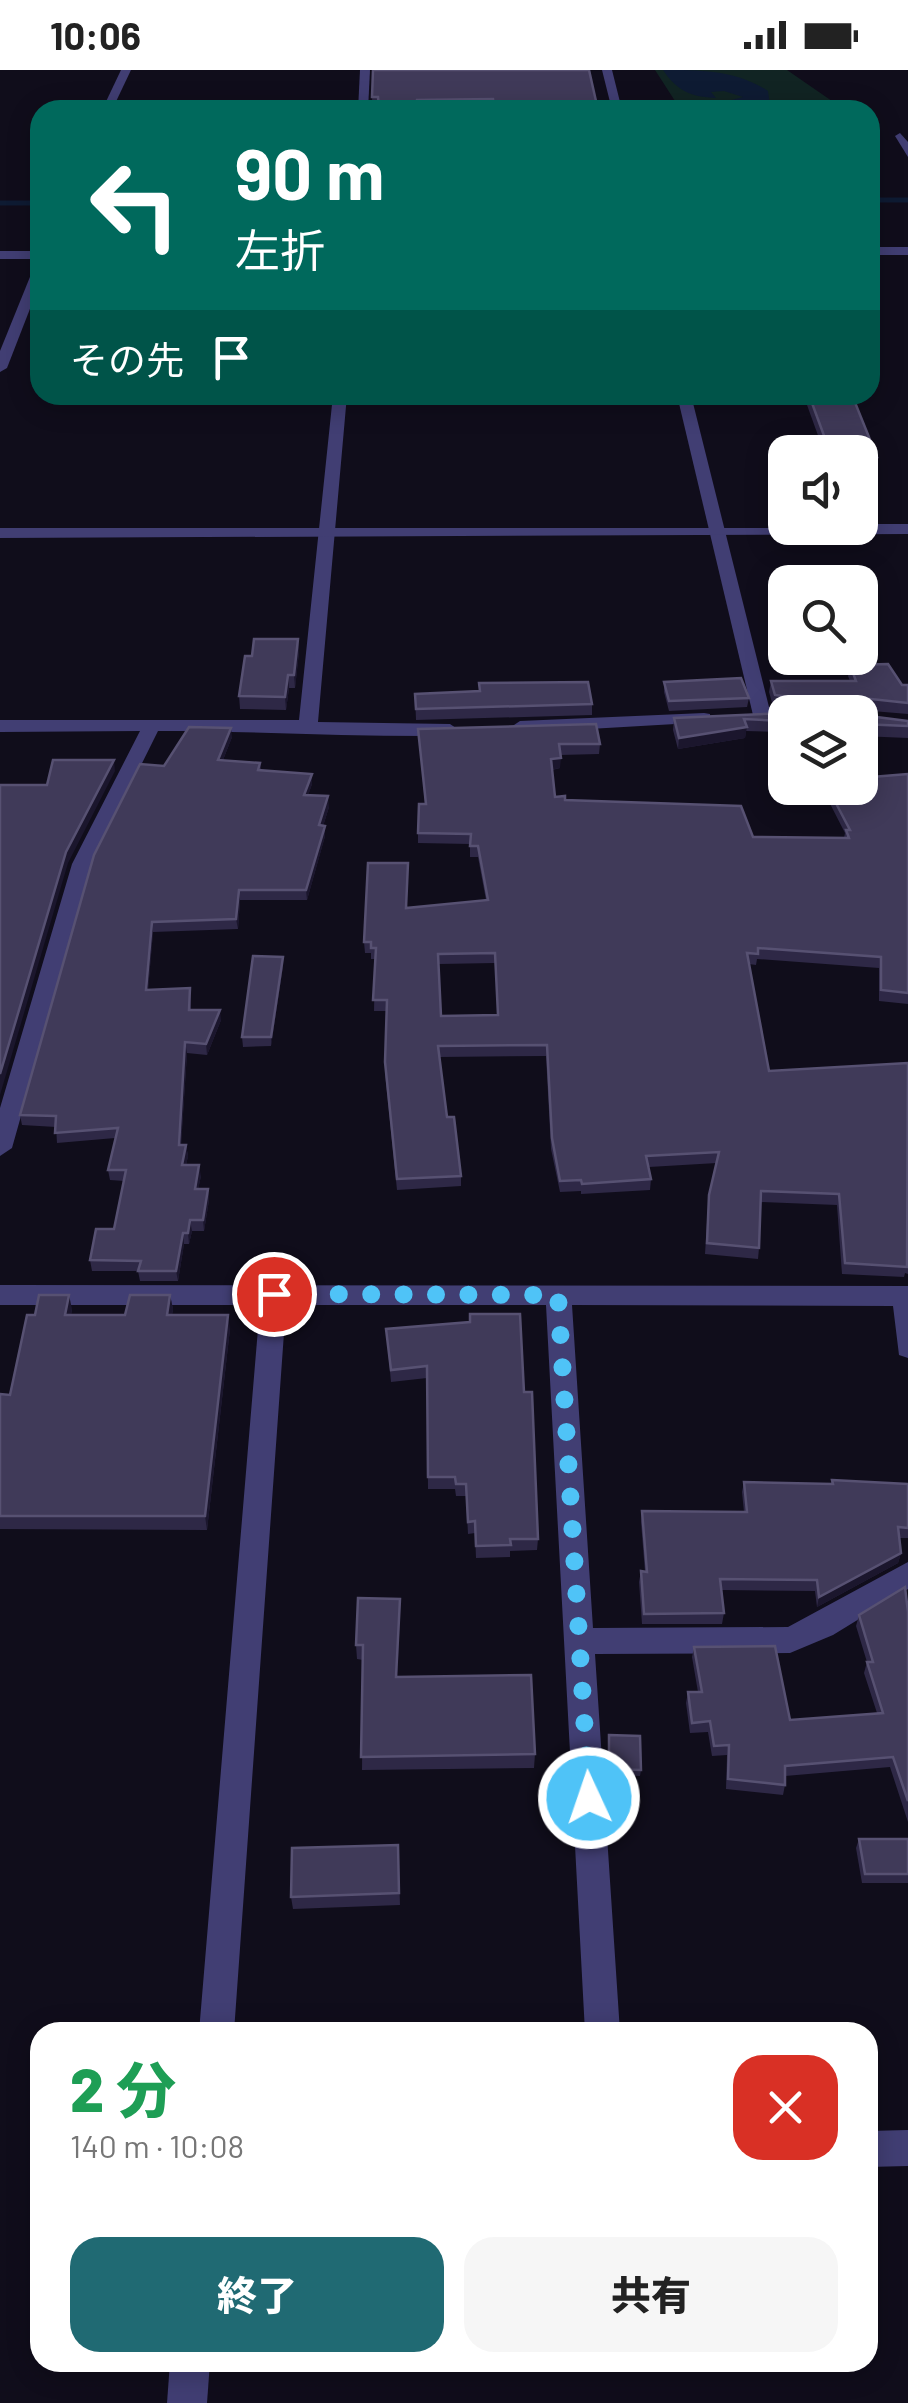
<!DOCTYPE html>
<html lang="ja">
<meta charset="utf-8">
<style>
:root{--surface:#fff;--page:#f6f6f6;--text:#222;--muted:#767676;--accent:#206a73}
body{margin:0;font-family:Barlow,"Noto Sans JP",sans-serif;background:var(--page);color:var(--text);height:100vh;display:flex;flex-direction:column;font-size:38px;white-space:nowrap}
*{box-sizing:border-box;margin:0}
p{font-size:32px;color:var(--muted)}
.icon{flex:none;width:55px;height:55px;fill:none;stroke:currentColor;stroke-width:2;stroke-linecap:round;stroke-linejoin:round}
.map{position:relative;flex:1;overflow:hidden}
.sheet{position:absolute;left:30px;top:1952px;width:848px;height:350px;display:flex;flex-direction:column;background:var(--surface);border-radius:30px;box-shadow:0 5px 25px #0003}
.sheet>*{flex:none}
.banner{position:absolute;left:30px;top:30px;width:850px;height:305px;border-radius:30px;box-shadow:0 5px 25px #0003;background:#00695c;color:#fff;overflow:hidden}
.buttons{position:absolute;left:768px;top:365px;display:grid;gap:20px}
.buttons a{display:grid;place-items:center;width:110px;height:110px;border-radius:20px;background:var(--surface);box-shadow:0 5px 25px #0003;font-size:50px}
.pin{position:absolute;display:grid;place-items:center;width:85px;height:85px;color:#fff;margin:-42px;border:5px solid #fff;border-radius:50%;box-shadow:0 2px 10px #0007}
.me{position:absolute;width:110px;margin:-55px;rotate:357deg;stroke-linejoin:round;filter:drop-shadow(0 0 8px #0008)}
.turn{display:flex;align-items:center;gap:35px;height:210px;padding:0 40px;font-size:45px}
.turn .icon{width:130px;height:130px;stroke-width:2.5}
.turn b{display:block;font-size:70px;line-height:85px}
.then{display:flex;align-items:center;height:95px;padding:0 40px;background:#0003;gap:20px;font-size:38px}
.round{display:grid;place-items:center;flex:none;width:105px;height:105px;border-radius:30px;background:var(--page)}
.headline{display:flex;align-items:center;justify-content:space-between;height:170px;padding:0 40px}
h1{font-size:60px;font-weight:800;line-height:75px;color:#1e9e55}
.action{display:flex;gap:20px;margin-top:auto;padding:20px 40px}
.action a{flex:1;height:115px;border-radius:30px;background:var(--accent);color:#fff;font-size:40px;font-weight:800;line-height:115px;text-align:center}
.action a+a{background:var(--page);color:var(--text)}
.status{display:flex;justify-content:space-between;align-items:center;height:70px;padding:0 50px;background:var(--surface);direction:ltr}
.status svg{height:28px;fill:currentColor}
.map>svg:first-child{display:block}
.green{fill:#112423}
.water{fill:#0e1b33}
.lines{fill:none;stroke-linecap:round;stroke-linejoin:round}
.stream{stroke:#0e1b33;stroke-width:5}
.minor{fill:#413e73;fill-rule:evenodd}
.tertiary{fill:#413e73;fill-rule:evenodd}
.wall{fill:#2e2846;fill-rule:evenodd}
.shaded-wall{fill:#1b162d}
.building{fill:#403a59;stroke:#575172;stroke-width:2.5;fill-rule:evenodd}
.route{stroke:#4fc3f7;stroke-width:18;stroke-dasharray:0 32.4}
</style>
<div class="status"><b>10:06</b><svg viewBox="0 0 49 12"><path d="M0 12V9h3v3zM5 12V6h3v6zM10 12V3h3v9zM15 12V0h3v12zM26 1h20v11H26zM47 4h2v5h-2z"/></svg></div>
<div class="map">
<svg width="908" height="2333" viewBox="0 0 908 2333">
<rect width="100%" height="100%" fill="#100d1b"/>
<polygon class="green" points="655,0 787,0 845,40 719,40 710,32 675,31"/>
<path class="water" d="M663 0C701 0 736 0 768 21L770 35 789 40H732L720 33 743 27 724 21 711 22 716 28C691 27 677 21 663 0Z"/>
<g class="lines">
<g class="stream">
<polyline points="870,130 908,130"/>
<polyline points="0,133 40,133"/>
</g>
<g class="minor">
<polygon points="360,0 370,0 368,40 358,40"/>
<polygon points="602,0 612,0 622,40 612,40"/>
<polygon points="900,63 908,72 908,87 895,66"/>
<rect x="870" y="177" width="38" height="8"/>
<rect x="0" y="181" width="40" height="8"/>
<path d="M333 325H347L318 652 450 654 459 660 450 666C353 667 256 661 158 661L92 794 12 1078 0 1086V1038L72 794 140 661 0 662V650H299Z"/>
<polygon points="677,325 691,325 771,645 768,649 762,650 753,645"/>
<polygon points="704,643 710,644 710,652 520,663 511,657 520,651"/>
<polygon points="0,1215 908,1216 908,1288 899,1285 893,1236 572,1235 593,1558 788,1557 908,1492 908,1519 833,1565 790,1583 595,1584 620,1962 585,1962 546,1235 286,1235 234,1962 199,1962 260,1235 0,1235"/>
<polygon points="908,2060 908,2096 868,2097 868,2061"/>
<polygon points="170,2292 210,2292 207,2333 167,2333"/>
</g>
<g class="tertiary">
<polygon points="121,0 131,0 112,40 102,40"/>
<polygon points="40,193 40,213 7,298 0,302 0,281 34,197"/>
<polygon points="860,454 908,454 908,464 0,468 0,458 860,458"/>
</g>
</g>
<g class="wall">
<polygon points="373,0 589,0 493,34 417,35 372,32"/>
<polygon points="771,325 852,325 877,387 875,399 860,399 860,382 824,382 807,335"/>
<polygon points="298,569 299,582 295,618 289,618 286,640 240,639 239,626 252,586"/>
<polygon points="850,595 902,615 908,615 908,644 860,640 861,645 908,651 908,668 860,666 860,642 773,636 769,622 771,611 850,611 848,606"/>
<polygon points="664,612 749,628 747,637 669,641 664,622"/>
<polygon points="479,613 592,634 592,645 416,650 415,624 479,621"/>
<polygon points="785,643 785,662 746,661 745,668 678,679 673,660 674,648"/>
<path d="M418 659 600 674 599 684 560 685V698L552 700 555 727 565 730 753 767 844 768 845 763 824 722V718H860L908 704V934L879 931V898L757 889 756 895 749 894 769 1001 908 993V1204L905 1203 904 1207 842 1204 837 1135 760 1132 759 1178 758 1189 705 1184 708 1136 717 1093 649 1097 651 1109 650 1120 581 1124V1121L560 1122 551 1079 546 986 439 987 447 1047 461 1106V1116L397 1120 385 1003 387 941H374L375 889H371V883H365L364 872 486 830 478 787H470V774L418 773V763L425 734ZM495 893 498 945 441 946 439 894Z"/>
<polygon points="232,667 223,690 260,693 261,700 312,704 312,714 308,725 329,737 323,756 325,766 307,830 240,830 238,859 153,862 148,920 190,918 191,940 221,950 207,985 187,983 181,1075 186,1075 188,1086 186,1095 201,1106 198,1119 208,1119 209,1130 204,1161 192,1161 189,1174 184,1174 178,1211 140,1211 138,1201 92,1201 90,1190 114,1159 124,1111 110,1110 108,1100 115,1068 57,1073 56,1057 22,1055 20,1045 164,696"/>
<polygon points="283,896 271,976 243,977 242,967"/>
<polygon points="170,1225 173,1239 172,1245 230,1259 207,1460 0,1459 0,1324 10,1325 35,1245 72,1239 71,1245 125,1245"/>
<polygon points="386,1259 524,1322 538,1469 537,1480 510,1481 510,1487 476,1488 475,1463 468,1464 466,1426 456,1426 455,1419 428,1419 427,1308 391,1312"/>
<polygon points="832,1410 908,1414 908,1468 900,1468 901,1483 898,1493 817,1537 815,1521 722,1520 724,1543 722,1554 642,1554 639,1512 641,1501 645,1502 641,1452 642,1441 744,1442 742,1422 744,1412 831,1414"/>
<polygon points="400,1529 397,1607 535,1684 534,1698 362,1700 363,1590 357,1589 356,1575"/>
<polygon points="908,1542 908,1752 890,1697 785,1706 785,1715 783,1725 726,1719 727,1685 712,1686 708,1662 690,1663 686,1633 688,1622 698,1622 692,1587 694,1577 790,1650 877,1643 864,1603 867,1592 856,1556 859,1545"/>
<polygon points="609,1665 641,1700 640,1706 608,1705"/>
<polygon points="859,1769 908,1769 908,1813 862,1813 856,1778"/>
<polygon points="398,1775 400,1835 293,1839 291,1827"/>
</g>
<g class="shaded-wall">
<polygon points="298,569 299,582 295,618 294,605"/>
<polygon points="288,605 289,618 286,640 285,627"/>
<polygon points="747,657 745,668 678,679 679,668"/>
<polygon points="231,658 232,667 219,700 218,690"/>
<polygon points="561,688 560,698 550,700 551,689"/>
<polygon points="114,690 115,701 68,793 0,1025 0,1004 66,782"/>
<polygon points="312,704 312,714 305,735 304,725"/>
<polygon points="328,726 329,737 320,766 319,755"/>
<polygon points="325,756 325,766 307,830 306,820"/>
<polygon points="239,820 240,830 238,859 236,849"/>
<polygon points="152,852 153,862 147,931 146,920"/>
<polygon points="283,887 283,896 271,976 271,967"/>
<polygon points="220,940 221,950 207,985 206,974"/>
<polygon points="185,972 187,983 180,1086 179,1075"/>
<polygon points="186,1075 188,1086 184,1106 182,1095"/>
<polygon points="199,1095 201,1106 196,1130 195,1119"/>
<polygon points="208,1119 209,1130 204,1161 203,1150"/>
<polygon points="190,1150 192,1161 189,1174 188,1163"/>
<polygon points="183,1163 184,1174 178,1211 176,1201"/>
<polygon points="69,1225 72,1239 68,1258 65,1245"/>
<polygon points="170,1225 173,1239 169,1259 167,1245"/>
<polygon points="228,1245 230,1259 207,1460 205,1446"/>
<polygon points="901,1483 898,1493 817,1537 819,1527"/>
<polygon points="400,1529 400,1543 397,1621 396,1607"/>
</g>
<g class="building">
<polygon points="373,0 589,0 598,40 494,40 493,29 417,30 416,40 379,40 378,27 372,27"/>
<polygon points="809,325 852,325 877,387 860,387 860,382 835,382 831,370 826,371"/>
<polygon points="254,569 298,569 294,605 288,605 285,627 239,626 245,586 252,586"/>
<polygon points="888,594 902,615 908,615 908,633 862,628 858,632 861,645 908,651 908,656 860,654 860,642 787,642 796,628 775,625 771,611 856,611 850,595"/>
<polygon points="741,608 749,628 669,631 664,612"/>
<polygon points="588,612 592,634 416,639 415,624 480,621 479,613"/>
<polygon points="785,643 785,651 744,649 747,657 679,668 674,648"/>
<path d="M596 654 600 674H559L561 688 551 689 555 727 565 726V730L741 736 753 767 849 768 846 760H850L828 718H860V708L908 704V923L881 920V887L758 878V884L747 883 769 1001 908 993 907 1197 845 1193 839 1124 761 1121 759 1178 707 1173 709 1125 719 1082 646 1086 651 1109 582 1114 581 1110 560 1111 552 1068 547 975 438 976 447 1047H454L461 1106 397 1109 385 992 387 930H373L376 878H371V872H364L368 793H408L406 838 488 830 478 776H470L471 764 418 763 419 734H426L418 659ZM495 883 498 945 441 946 438 884Z"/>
<polygon points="189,657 231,658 218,690 260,693 258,700 312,704 304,725 328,726 319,755 325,756 306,820 239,820 236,849 152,852 146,920 190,918 189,940 220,940 206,974 185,972 179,1075 186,1075 182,1095 199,1095 195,1119 208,1119 203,1150 190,1150 188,1163 183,1163 176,1201 138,1201 141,1191 90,1190 96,1159 114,1159 126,1100 108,1100 118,1058 55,1063 56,1046 20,1045 94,785 140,694 164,696"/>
<polygon points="53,690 114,690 66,782 0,1004 0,715 47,715"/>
<polygon points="253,886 283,887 271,967 242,967"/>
<polygon points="39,1225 69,1225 65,1245 125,1245 130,1225 170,1225 167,1245 228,1245 205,1446 0,1446 0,1324 10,1325 27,1245 35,1245"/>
<polygon points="470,1244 520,1244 524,1322 532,1322 538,1469 510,1469 511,1475 476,1476 475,1451 468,1452 466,1414 456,1414 455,1407 428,1407 427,1296 391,1300 386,1259 470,1252"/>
<polygon points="832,1410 908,1414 908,1458 898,1457 901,1483 819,1527 817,1510 720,1509 724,1543 644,1544 641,1501 647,1502 642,1441 747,1442 744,1412 833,1414"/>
<polygon points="905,1517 908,1542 908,1731 893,1687 785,1696 785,1715 728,1709 729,1675 714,1676 710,1651 692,1653 688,1622 702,1622 694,1577 775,1576 790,1650 883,1643 867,1592 873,1592 859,1545"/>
<polygon points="358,1528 400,1529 396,1607 531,1605 535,1684 361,1687 363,1575 356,1575"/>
<polygon points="609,1665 640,1666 641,1700 609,1699"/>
<polygon points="859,1769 908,1769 908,1804 865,1804"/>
<polygon points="398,1775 399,1823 291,1827 292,1778"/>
<polygon points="40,1992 40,2025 36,2025"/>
<polygon points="40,2055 40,2090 35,2090"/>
</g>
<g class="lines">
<polyline class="route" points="274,1224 558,1225 589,1728"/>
</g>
</svg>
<div class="buttons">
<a><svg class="icon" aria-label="sound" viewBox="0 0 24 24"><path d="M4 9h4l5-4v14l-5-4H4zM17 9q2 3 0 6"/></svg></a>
<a><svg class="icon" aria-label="search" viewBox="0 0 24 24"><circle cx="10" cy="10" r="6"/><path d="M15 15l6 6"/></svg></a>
<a><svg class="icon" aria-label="layers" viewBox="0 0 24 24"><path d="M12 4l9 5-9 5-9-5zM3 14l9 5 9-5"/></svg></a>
</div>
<div class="pin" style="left:274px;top:1224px;background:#d93025"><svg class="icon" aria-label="arrive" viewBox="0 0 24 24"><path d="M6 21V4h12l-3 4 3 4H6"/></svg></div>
<svg class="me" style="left:589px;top:1728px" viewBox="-20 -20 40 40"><circle r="17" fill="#4fc3f7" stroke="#fff" stroke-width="3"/><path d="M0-11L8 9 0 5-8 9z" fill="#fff"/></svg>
<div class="banner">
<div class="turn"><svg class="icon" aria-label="left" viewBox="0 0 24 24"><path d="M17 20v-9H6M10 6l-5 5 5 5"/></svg><div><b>90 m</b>左折</div></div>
<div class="then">その先<svg class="icon" aria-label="arrive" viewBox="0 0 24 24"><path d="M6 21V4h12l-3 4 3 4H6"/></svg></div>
</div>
<section class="sheet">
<div class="headline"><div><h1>2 分</h1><p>140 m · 10:08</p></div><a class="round" style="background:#d93025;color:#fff"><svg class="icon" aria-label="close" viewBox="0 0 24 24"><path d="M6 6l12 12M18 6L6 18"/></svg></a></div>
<div class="action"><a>終了</a><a>共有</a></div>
</section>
</div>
